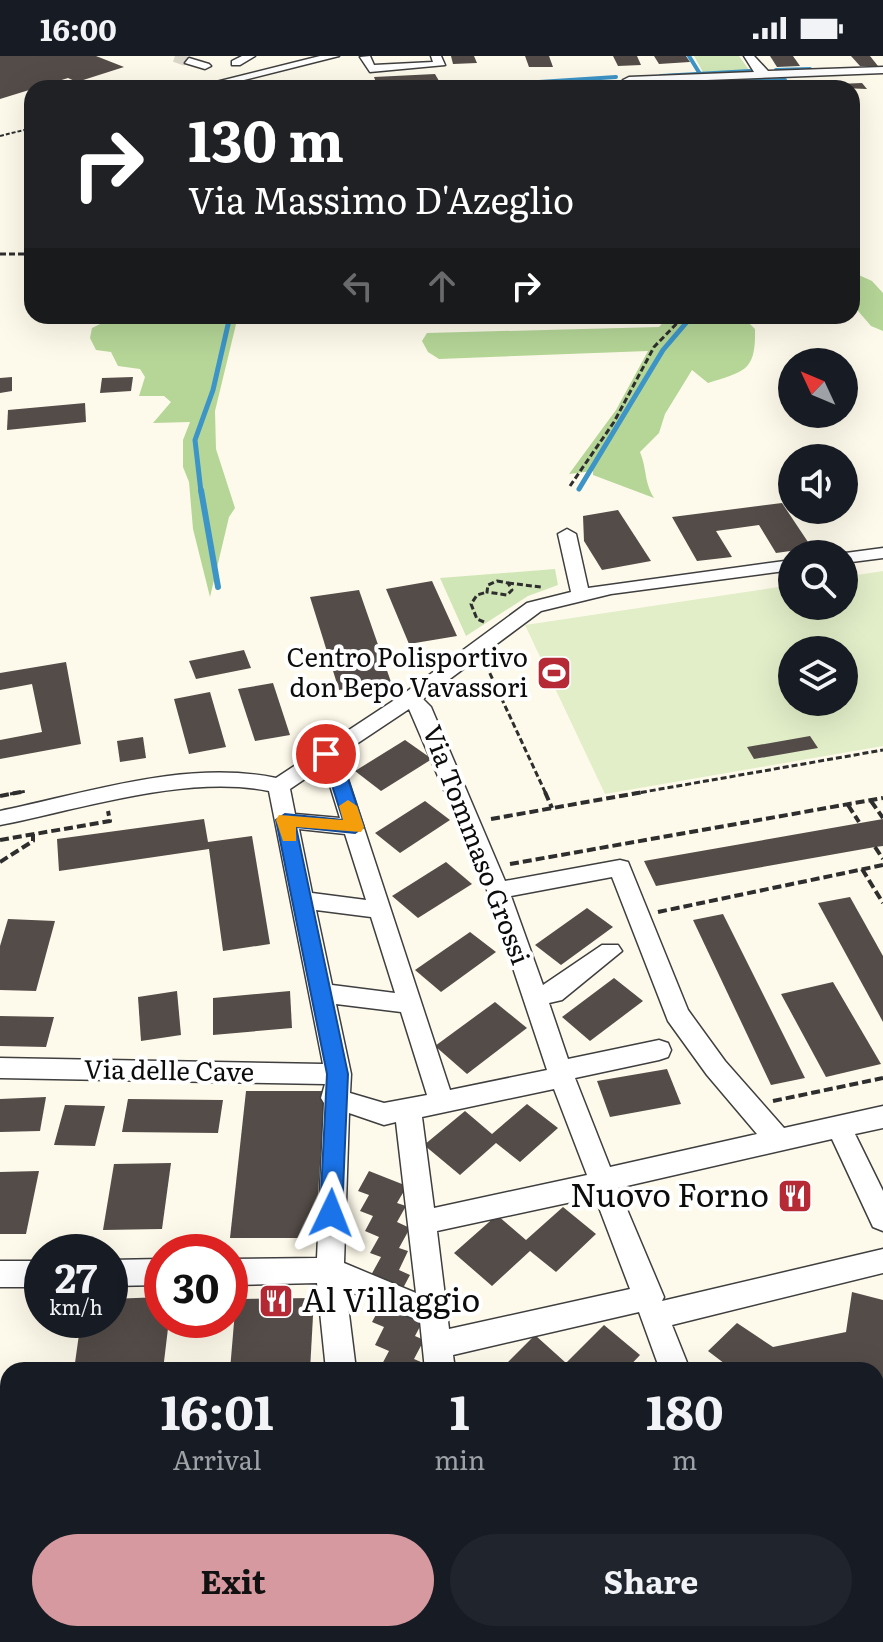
<!DOCTYPE html>
<style>
:root{--surface:#171b24;--page:#20242c;--text:#f1f3f6;--muted:#9ea1a6;--accent:#d6999f}
body{margin:0;font-family:Literata,serif;background:var(--page);color:var(--text);height:100vh;display:flex;flex-direction:column;font-size:30px;white-space:nowrap}
*{box-sizing:border-box;margin:0}
p{font-size:26px;color:var(--muted)}
.icon{flex:none;width:44px;height:44px;fill:none;stroke:currentColor;stroke-width:2;stroke-linecap:round;stroke-linejoin:round}
.map{position:relative;flex:1;overflow:hidden}
.sheet{position:absolute;left:0px;top:1306px;width:884px;height:280px;display:flex;flex-direction:column;background:var(--surface);border-radius:24px 24px 0 0;box-shadow:0 8px 32px #0002}
.sheet>*{flex:none}
.top-card{position:absolute;left:24px;top:24px;width:836px;height:244px;border-radius:24px;box-shadow:0 8px 32px #0002;background:#202124;color:#fff;overflow:hidden}
.needle{width:52px;rotate:314deg}
.buttons{position:absolute;left:778px;top:292px;display:grid;gap:16px}
.buttons a{display:grid;place-items:center;width:80px;height:80px;border-radius:50%;background:var(--surface);box-shadow:0 8px 32px #0002;font-size:40px}
.speed{position:absolute;left:24px;top:1178px;display:flex;gap:16px;font-size:40px;font-weight:700;text-align:center}
.speed>*{display:grid;place-content:center;width:104px;height:104px;border-radius:50%;background:var(--surface);box-shadow:0 8px 32px #0002;line-height:1}
.speed small{font-size:20px;font-weight:400}
.speed .limit{border:12px solid #d22;background:#fff;color:#111}
.pin{position:absolute;display:grid;place-items:center;width:68px;height:68px;color:#fff;margin:-34px;border:4px solid #fff;border-radius:50%;box-shadow:0 2px 8px #0007}
.me{position:absolute;width:88px;margin:-44px;rotate:2deg;stroke-linejoin:round;filter:drop-shadow(0 0 6px #0008)}
.turn{display:flex;align-items:center;gap:28px;height:168px;padding:0 32px;font-size:36px}
.turn .icon{width:104px;height:104px;stroke-width:2.5}
.turn b{display:block;font-size:56px;line-height:68px}
.lanes{display:flex;align-items:center;height:76px;padding:0 32px;background:#0003;justify-content:center;gap:40px;direction:ltr}
.lanes .off{opacity:.35}
.eta{display:flex;justify-content:space-evenly;align-items:center;height:136px;text-align:center}
.eta b{font-size:48px;font-weight:700;line-height:56px}
.action{display:flex;gap:16px;margin-top:auto;padding:16px 32px}
.action a{flex:1;height:92px;border-radius:48px;background:var(--accent);color:#111;font-size:32px;font-weight:700;line-height:92px;text-align:center}
.action a+a{background:var(--page);color:var(--text)}
.status{display:flex;justify-content:space-between;align-items:center;height:56px;padding:0 40px;background:var(--surface);direction:ltr}
.status svg{height:22px;fill:currentColor}
.map>svg:first-child{display:block}
.green{fill:#d1e6b7}
.forest{fill:#b5d697}
.pitch{fill:#e2eec8;fill-rule:evenodd}
.lines{fill:none;stroke-linecap:round;stroke-linejoin:round}
.stream-far2{stroke:#3c94c7;stroke-width:4}
.stream-far1{stroke:#3c94c7;stroke-width:5}
.stream{stroke:#3c94c7;stroke-width:6}
.building{fill:#544c48}
.minor-tunnel{stroke:#dad6ca;stroke-width:12;stroke-dasharray:12 6;stroke-linecap:butt}
.minor-casing{stroke:#3f3f3f;stroke-width:3}
.path-far3{stroke:#2e2e2e;stroke-width:2;stroke-dasharray:4 2;stroke-linecap:butt}
.path-far2{stroke:#2e2e2e;stroke-width:3;stroke-dasharray:6 3;stroke-linecap:butt}
.path-far1{stroke:#2e2e2e;stroke-width:4;stroke-dasharray:9 4;stroke-linecap:butt}
.path{stroke:#2e2e2e;stroke-width:5;stroke-dasharray:11 5;stroke-linecap:butt}
.minor{fill:#fff;fill-rule:evenodd}
.route{fill:#1a73e8;stroke:#114b97;stroke-width:2}
.slow{fill:#f59e0b}
.labels{text-anchor:middle;stroke-width:8;stroke-linejoin:round;paint-order:stroke}
.poi-label{font-size:26px;fill:#0c0c0c;stroke:#fff;text-anchor:end}
.street-label{font-size:26px;fill:#0c0c0c;stroke:#fff}
.near-poi-label{font-size:32px;fill:#0c0c0c;stroke:#fff;text-anchor:end}
</style>
<div class="status"><b>16:00</b><svg viewBox="0 0 49 12"><path d="M0 12V9h3v3zM5 12V6h3v6zM10 12V3h3v9zM15 12V0h3v12zM26 1h20v11H26zM47 4h2v5h-2z"/></svg></div>
<div class="map">
<svg width="883" height="1586" viewBox="0 0 883 1586">
<rect width="100%" height="100%" fill="#fefaeb"/>
<g class="green">
<polygon points="694,0 739,0 749,14 703,16"/>
<polygon points="555,513 558,529 528,540 466,580 440,522"/>
<polygon points="0,1421 8,1421 8,1578 143,1578 144,1586 0,1586"/>
</g>
<g class="forest">
<polygon points="852,216 872,225 883,237 883,275 871,270 852,248"/>
<polygon points="206,260 238,260 215,355 216,393 235,452 229,461 210,541 193,473 189,426 183,411 183,384 190,366 153,367 171,346 164,340 139,340 145,321 140,313 118,310 111,296 96,294 90,282 92,272 102,267 132,268"/>
<path d="M669 260H742L755 273C756 315 745 315 708 327L692 314 665 358 659 377 640 396C647 413 644 426 654 442L593 419V415L569 418 616 354 648 295 439 303 428 296 422 285 427 277 659 271Z"/>
</g>
<path class="pitch" d="M883 515V690L605 738 525 569 792 529V550H844V521ZM792 594H844V646H792Z"/>
<g class="lines">
<g class="stream-far2">
<polyline points="689,0 700,18"/>
<polyline points="776,14 810,13"/>
<polyline points="661,20 750,15"/>
<polyline points="705,26 785,24"/>
<polyline points="444,32 616,21"/>
</g>
<g class="stream-far1">
<polyline points="579,433 663,294 692,260"/>
<polyline points="201,436 195,384 213,334 230,260"/>
</g>
<polyline class="stream" points="201,434 218,531"/>
</g>
<g class="building">
<polygon points="0,0 96,0 124,11 77,26 68,22 0,43"/>
<polygon points="451,0 474,0 477,7 453,8"/>
<polygon points="525,0 549,0 553,11 529,11"/>
<polygon points="613,0 637,0 641,9 618,10"/>
<polygon points="654,0 686,0 690,6 659,8"/>
<polygon points="770,0 793,0 800,10 777,11"/>
<polygon points="851,0 870,0 878,10 860,10"/>
<polygon points="435,18 439,25 377,29 374,21"/>
<polygon points="245,23 254,28 214,32 214,31"/>
<polygon points="324,24 326,32 279,32 278,27"/>
<polygon points="862,27 867,33 842,32 838,28"/>
<polygon points="12,321 12,335 0,337 0,322"/>
<polygon points="133,321 131,335 100,337 102,322"/>
<polygon points="85,347 86,366 7,374 8,354"/>
<polygon points="782,447 812,492 776,497 759,469 716,475 732,501 697,505 672,461"/>
<polygon points="618,454 651,505 602,514 584,485 583,460"/>
<polygon points="432,525 457,580 409,588 386,533"/>
<polygon points="359,534 391,626 339,634 310,541"/>
<polygon points="244,594 251,612 196,623 189,605"/>
<polygon points="66,606 81,688 0,703 0,684 42,676 32,628 0,634 0,617"/>
<polygon points="273,627 290,679 255,685 238,633"/>
<polygon points="210,636 226,691 189,698 174,643"/>
<polygon points="810,680 818,692 754,703 747,691"/>
<polygon points="143,681 146,702 120,706 117,685"/>
<polygon points="405,684 432,703 381,735 355,715"/>
<polygon points="425,745 450,764 400,797 375,777"/>
<polygon points="204,763 208,786 252,780 270,888 223,895 209,793 59,815 57,783"/>
<polygon points="883,763 883,790 875,791 656,830 644,805"/>
<polygon points="446,806 472,828 418,862 392,840"/>
<polygon points="850,841 883,900 883,966 818,847"/>
<polygon points="587,852 613,871 561,909 535,889"/>
<polygon points="723,858 805,1022 771,1029 693,864"/>
<polygon points="8,863 55,865 36,935 0,934 0,890"/>
<polygon points="470,876 496,896 441,936 415,914"/>
<polygon points="614,922 643,945 590,985 562,961"/>
<polygon points="833,926 881,1008 826,1021 781,938"/>
<polygon points="177,935 181,979 141,985 138,941"/>
<polygon points="290,935 292,972 213,979 213,942"/>
<polygon points="495,946 527,972 467,1018 435,990"/>
<polygon points="0,960 54,961 46,991 0,990"/>
<polygon points="667,1013 681,1048 610,1061 597,1025"/>
<polygon points="246,1035 325,1035 315,1182 230,1182"/>
<polygon points="46,1041 40,1075 0,1076 0,1043"/>
<polygon points="128,1043 223,1044 218,1077 122,1076"/>
<polygon points="527,1048 558,1072 520,1106 496,1087 460,1119 424,1089 465,1055 492,1078"/>
<polygon points="65,1049 105,1050 95,1090 54,1089"/>
<polygon points="171,1107 162,1173 103,1174 114,1108"/>
<polygon points="39,1115 26,1178 0,1178 0,1116"/>
<polygon points="369,1115 407,1130 397,1147 406,1150 397,1166 410,1172 399,1192 408,1195 399,1214 410,1219 402,1234 370,1221 381,1201 370,1197 379,1181 365,1175 373,1160 360,1155 369,1139 358,1135"/>
<polygon points="563,1151 596,1178 556,1216 530,1195 492,1230 454,1197 497,1159 526,1184"/>
<polygon points="852,1236 883,1244 883,1330 876,1324 876,1314 733,1314 708,1295 737,1267 773,1291 846,1276"/>
<polygon points="162,1241 162,1264 169,1264 163,1314 74,1314 81,1264 110,1264 110,1243"/>
<polygon points="314,1242 310,1314 230,1314 236,1243"/>
<polygon points="384,1244 425,1261 415,1280 424,1284 414,1303 428,1309 426,1314 380,1312 389,1295 375,1289 384,1271 372,1266"/>
<polygon points="604,1269 640,1299 626,1314 500,1314 535,1279 566,1307"/>
<polygon points="883,1453 883,1513 876,1515 876,1455"/>
</g>
<g class="lines">
<polyline class="minor-tunnel" points="175,0 189,5"/>
<g class="minor-casing">
<g id="minor">
<polygon points="242,0 255,0 240,9 232,9 232,5"/>
<polygon points="320,0 339,0 212,32 192,32"/>
<polygon points="370,0 374,9 433,6 431,0 441,0 445,9 370,16 360,1"/>
<polygon points="744,0 754,0 768,15 883,11 883,17 629,27 623,24 629,21 754,16"/>
<polygon points="189,2 209,8 211,10 205,13 185,7"/>
<path d="M567 473 576 478 588 532 792 504V514L611 538 541 555 423 643 431 651 505 825 620 804 628 806 688 954 725 1005 784 1072 883 1050V1072L855 1078 883 1135V1175L873 1171 832 1083 618 1132 664 1241 662 1245 883 1193V1217L672 1269 690 1314H660L639 1256 453 1299 455 1314H425L420 1265 346 1234 356 1314H326L317 1227 230 1229V1203L317 1202 324 1047 321 1042 325 1028 0 1022V1002L323 1008 269 735C188 718 81 753 0 769V755C87 737 187 703 276 722L402 639 527 547 571 536 558 478ZM409 653 487 834 547 1014 450 1034 340 699ZM324 710 340 762 295 758 290 733ZM299 773 345 778 366 844 312 837ZM612 821 668 965 707 1019 757 1078 610 1111 575 1022 659 1004 668 1001 671 994 668 987 659 984 568 1003 549 947 562 944 622 895 618 889H602L543 929 511 840ZM316 854 371 861 395 937 332 929ZM336 948 401 956 427 1039 384 1047 350 1037 351 1018ZM554 1033 587 1119 434 1152 422 1061ZM349 1057 384 1069 396 1066 416 1237 344 1207ZM595 1141 630 1233 449 1273 437 1175Z"/>
<polygon points="883,492 883,502 844,507 844,498 838,498"/>
<polygon points="162,1203 162,1229 110,1230 110,1204"/>
<rect x="0" y="1205" width="42" height="26"/>
<polygon points="883,1367 883,1397 876,1399 876,1369"/>
<polygon points="355,1578 447,1578 443,1586 356,1586"/>
<polygon points="757,1578 791,1578 794,1586 760,1586"/>
</g>
</g>
<g class="path-far3">
<polyline points="518,32 612,26"/>
<polyline points="0,80 32,72"/>
</g>
<g class="path-far2">
<polyline points="0,198 32,198"/>
<polyline points="570,430 614,366 654,291 684,260"/>
<polyline points="804,498 829,495"/>
<polygon points="497,525 508,527 512,534 507,539 487,536 488,529"/>
<polyline points="508,527 541,531"/>
<polyline points="484,566 477,563 471,548 477,539 487,536"/>
<polyline points="486,609 546,738"/>
<polyline points="10,738 27,735"/>
<polyline points="632,738 883,694"/>
</g>
<g class="path-far1">
<polyline points="545,736 552,752"/>
<polyline points="0,740 21,736"/>
<polyline points="871,745 883,762"/>
<polyline points="848,749 859,766"/>
<polyline points="491,763 643,736"/>
<polyline points="0,784 110,765 108,755"/>
<polyline points="875,791 883,803"/>
<polyline points="0,806 33,785 33,778"/>
<polyline points="510,808 883,742"/>
<polyline points="862,813 883,847"/>
<polyline points="658,856 883,809"/>
<polyline points="773,1045 883,1022"/>
</g>
<polyline class="path" points="0,1533 8,1528"/>
<use href="#minor" class="minor"/>
</g>
<polygon class="route" points="326,693 342,705 364,771 355,777 296,771 348,1018 342,1157 339,1164 331,1167 323,1164 320,1157 327,1018 276,764 285,758 343,764 325,707 318,698"/>
<polygon class="slow" points="348,744 357,750 364,771 361,776 296,771 296,785 283,785 276,764 279,759 343,764 339,750"/>
<defs>
<g id="stadium-square" transform="scale(1.8)"><rect x="-9" y="-9" width="18" height="18" rx="4" fill="#b52a35" stroke="#fff"/><path d="M0-5a6.5 5 0 1 0 0 10a6.5 5 0 1 0 0-10ZM-3.5-1.8h7v3.6h-7Z" fill="#fff"/></g>
<g id="restaurant-square" transform="scale(1.8)"><rect x="-9" y="-9" width="18" height="18" rx="4" fill="#b52a35" stroke="#fff"/><path d="M-5-6h1v4h1v-4h1v4h1v-4h1v5L-1.5 .5V6h-2V.5L-5-1ZM5-6V6H3V1.5H1.5Q1.5-4 5-6Z" fill="#fff"/></g>
</defs>
<g fill-rule="evenodd">
<use href="#stadium-square" x="554" y="617"/>
<use href="#restaurant-square" x="795" y="1140"/>
<use href="#restaurant-square" x="276" y="1245"/>
</g>
<g class="labels">
<g class="poi-label">
<text x="528" y="611">Centro Polisportivo<tspan x="528" dy="30">don Bepo Vavassori</tspan></text>
</g>
<g class="street-label">
<text transform="translate(476 789) rotate(69)" y="9">Via Tommaso Grossi</text>
<text transform="translate(169 1015) rotate(1)" y="9">Via delle Cave</text>
</g>
<g class="near-poi-label">
<text x="769" y="1151">Nuovo Forno</text>
<text x="302" y="1256" text-anchor="start">Al Villaggio</text>
</g>
</g>
</svg>
<div class="buttons">
<a><svg class="needle" viewBox="-14 -14 28 28"><path d="M0-13l5 13h-10z" fill="#e53935"/><path d="M0 13l5-13h-10z" fill="#9ea1a6"/></svg></a>
<a><svg class="icon" aria-label="sound" viewBox="0 0 24 24"><path d="M4 9h4l5-4v14l-5-4H4zM17 9q2 3 0 6"/></svg></a>
<a><svg class="icon" aria-label="search" viewBox="0 0 24 24"><circle cx="10" cy="10" r="6"/><path d="M15 15l6 6"/></svg></a>
<a><svg class="icon" aria-label="layers" viewBox="0 0 24 24"><path d="M12 4l9 5-9 5-9-5zM3 14l9 5 9-5"/></svg></a>
</div>
<div class="speed"><div>27<small>km/h</small></div><div class="limit">30</div></div>
<div class="pin" style="left:326px;top:698px;background:#d93025"><svg class="icon" aria-label="arrive" viewBox="0 0 24 24"><path d="M6 21V4h12l-3 4 3 4H6"/></svg></div>
<svg class="me" style="left:331px;top:1157px" viewBox="-20 -20 40 40"><path d="M0-17L14 15 0 8-14 15z" fill="#1a73e8" stroke="#fff" stroke-width="4"/></svg>
<div class="top-card">
<div class="turn"><svg class="icon" aria-label="right" viewBox="0 0 24 24"><path d="M7 20v-9h11M14 6l5 5-5 5"/></svg><div><b>130 m</b>Via Massimo D'Azeglio</div></div>
<div class="lanes"><svg class="icon off" aria-label="left" viewBox="0 0 24 24"><path d="M17 20v-9H6M10 6l-5 5 5 5"/></svg><svg class="icon off" aria-label="ahead" viewBox="0 0 24 24"><path d="M12 20V5M6 11l6-6 6 6"/></svg><svg class="icon" aria-label="right" viewBox="0 0 24 24"><path d="M7 20v-9h11M14 6l5 5-5 5"/></svg></div>
</div>
<section class="sheet">
<div class="eta">
<div><b>16:01</b><p>Arrival</p></div>
<div><b>1</b><p>min</p></div>
<div><b>180</b><p>m</p></div>
</div>
<div class="action"><a>Exit</a><a>Share</a></div>
</section>
</div>
